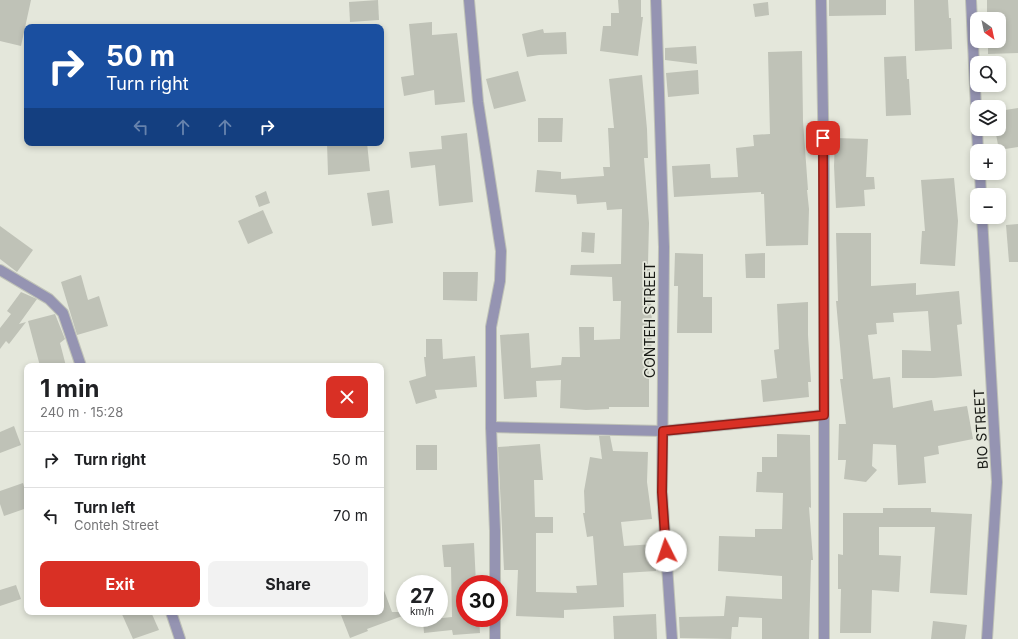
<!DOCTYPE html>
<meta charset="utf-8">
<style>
:root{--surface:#fff;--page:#f2f2f2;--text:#202124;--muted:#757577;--line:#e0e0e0;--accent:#d93025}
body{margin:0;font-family:Inter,sans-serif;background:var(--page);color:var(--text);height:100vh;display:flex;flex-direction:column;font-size:15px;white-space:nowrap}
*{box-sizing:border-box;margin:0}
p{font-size:13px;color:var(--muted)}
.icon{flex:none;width:22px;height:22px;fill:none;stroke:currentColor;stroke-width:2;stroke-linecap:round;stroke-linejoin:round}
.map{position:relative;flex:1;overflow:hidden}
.side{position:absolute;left:24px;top:363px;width:360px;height:252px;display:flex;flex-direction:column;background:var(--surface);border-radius:8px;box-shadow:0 2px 6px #0003}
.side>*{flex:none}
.guide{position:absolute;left:24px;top:24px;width:360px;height:122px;border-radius:8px;box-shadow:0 2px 6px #0003;background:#1a4fa0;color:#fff;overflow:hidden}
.needle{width:26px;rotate:147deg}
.tools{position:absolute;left:970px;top:12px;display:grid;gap:8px}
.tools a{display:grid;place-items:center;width:36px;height:36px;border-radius:8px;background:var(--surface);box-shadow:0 2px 6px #0003;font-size:20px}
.speed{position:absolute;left:396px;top:575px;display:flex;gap:8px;font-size:20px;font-weight:700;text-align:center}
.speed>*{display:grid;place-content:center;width:52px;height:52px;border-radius:50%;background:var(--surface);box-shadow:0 2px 6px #0003;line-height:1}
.speed small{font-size:10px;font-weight:400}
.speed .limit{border:6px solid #d22;background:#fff;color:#111}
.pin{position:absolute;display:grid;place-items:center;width:34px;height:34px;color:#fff;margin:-17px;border-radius:8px;box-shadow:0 2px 6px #0006}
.me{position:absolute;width:44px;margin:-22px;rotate:356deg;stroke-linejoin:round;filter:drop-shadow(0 0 3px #0008)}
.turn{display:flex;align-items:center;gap:14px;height:84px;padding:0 16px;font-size:18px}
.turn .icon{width:52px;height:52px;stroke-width:2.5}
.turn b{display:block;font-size:28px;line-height:34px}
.lanes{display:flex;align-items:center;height:38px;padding:0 16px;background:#0003;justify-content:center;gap:20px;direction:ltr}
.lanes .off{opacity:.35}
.round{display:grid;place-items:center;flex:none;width:42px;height:42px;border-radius:8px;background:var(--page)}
.summary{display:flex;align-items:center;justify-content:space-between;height:68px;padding:0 16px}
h1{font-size:24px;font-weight:700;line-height:30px}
.cta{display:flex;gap:8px;margin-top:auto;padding:8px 16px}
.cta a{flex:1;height:46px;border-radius:8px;background:var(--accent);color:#fff;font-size:16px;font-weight:700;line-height:46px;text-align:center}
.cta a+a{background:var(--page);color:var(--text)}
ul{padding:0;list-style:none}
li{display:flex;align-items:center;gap:12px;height:56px;padding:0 16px;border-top:1px solid var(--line)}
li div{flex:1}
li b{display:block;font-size:15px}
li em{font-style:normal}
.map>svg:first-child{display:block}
.building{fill:#bfc2b7}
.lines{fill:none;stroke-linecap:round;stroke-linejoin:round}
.minor-casing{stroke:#bfc2b7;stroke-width:12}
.minor{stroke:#9594b2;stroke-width:10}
.route-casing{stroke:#8d1f18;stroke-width:10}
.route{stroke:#d93025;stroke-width:7}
.labels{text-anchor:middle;stroke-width:3.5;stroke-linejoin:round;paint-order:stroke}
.street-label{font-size:14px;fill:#181a15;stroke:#e4e7db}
</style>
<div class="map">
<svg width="1018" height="639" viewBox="0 0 1018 639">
<rect width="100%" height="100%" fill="#e4e7db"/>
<g class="building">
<polygon points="0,0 31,0 21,46 0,41"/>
<polygon points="378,0 379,20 350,22 349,2"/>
<polygon points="618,0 641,0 641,17 643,17 638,56 600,51 603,26 611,26 611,13 619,13"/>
<polygon points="829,0 886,0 886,15 829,16"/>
<polygon points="914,0 948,0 949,18 951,18 952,49 915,51"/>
<polygon points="987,0 1018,0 1018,53 988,54 988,41 999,41 999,19 987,19"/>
<polygon points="768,2 769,15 755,17 753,4"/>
<polygon points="432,22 432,35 457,33 465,102 435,105 434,90 404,96 401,77 414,75 409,24"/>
<polygon points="543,29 544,33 566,32 567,54 539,55 527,57 522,34"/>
<polygon points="696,46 697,64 665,60 665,48"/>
<polygon points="802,51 803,121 808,190 807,190 809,209 808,245 766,246 764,194 761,194 761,192 674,197 672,166 710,164 711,178 738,177 736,148 754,146 753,135 770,134 768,52"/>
<polygon points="906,56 907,79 909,79 911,115 886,116 884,57"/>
<polygon points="698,70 699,94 668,97 666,73"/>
<polygon points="518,71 526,101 494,109 486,79"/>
<polygon points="642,75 647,129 648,158 644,158 649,223 648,264 650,264 652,329 651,356 649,356 649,407 609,407 609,409 586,410 560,408 561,380 536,381 537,397 504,399 500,335 529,333 531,368 561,365 562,357 580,357 579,327 594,327 594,340 620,339 621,301 613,301 612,277 570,275 571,265 621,264 622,209 607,210 606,202 577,204 576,195 535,192 537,170 561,172 561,179 604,176 603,167 610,167 608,128 614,128 609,79"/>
<polygon points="1018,108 1018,147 999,150 995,129 999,129 999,111"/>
<polygon points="538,118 563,118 562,142 538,142"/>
<polygon points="467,133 473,202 439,206 435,165 411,168 409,152 442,149 441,136"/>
<polygon points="835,138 868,139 866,177 874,177 875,189 864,190 865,206 836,208 834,166"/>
<polygon points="327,143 367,143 370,171 328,175"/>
<polygon points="954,178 958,221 955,266 920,264 922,231 925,231 921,180"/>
<polygon points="389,190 393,223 372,226 367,193"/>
<polygon points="266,191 270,203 259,207 255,196"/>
<polygon points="263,210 273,233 248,244 238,221"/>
<polygon points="1018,224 1018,262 1009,262 1006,225"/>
<polygon points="0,226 33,250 17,272 0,259"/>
<polygon points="582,232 595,233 594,253 581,252"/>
<polygon points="836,233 871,233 871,286 916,283 916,295 959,291 962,324 957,325 962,376 934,378 902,378 902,350 931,351 928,311 893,313 894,322 876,323 877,334 868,335 873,379 890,377 893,408 932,400 934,411 967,406 973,439 938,446 939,454 924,457 926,483 898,485 896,445 873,444 872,466 877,470 866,482 844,479 846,460 838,460 839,424 846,424 840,379 843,379 836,301 838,301"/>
<polygon points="675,253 703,254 703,297 712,297 712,333 677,333 678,286 674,286"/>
<polygon points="765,253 765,278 746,278 745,254"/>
<polygon points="443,272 478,272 477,301 443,300"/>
<polygon points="81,275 88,300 99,296 108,326 77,335 61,282"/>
<polygon points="21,292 37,299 19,324 26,322 9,344 6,341 0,349 0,328 11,314 7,311"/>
<polygon points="808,302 808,335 811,382 808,382 809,397 763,402 761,380 777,378 774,350 779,349 777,304"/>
<polygon points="55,314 65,339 60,343 66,366 40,366 28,321"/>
<polygon points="426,339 442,339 443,359 475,356 477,387 435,390 437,398 416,404 409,381 426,376 424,357 426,357"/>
<polygon points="14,426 21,445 0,453 0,432"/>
<polygon points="777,434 810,435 811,508 809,507 813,560 811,560 809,639 762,639 762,618 739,617 738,627 732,627 731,639 680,638 679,617 724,616 726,596 782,599 782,576 718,571 719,536 755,537 755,529 782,529 783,493 756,492 757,472 762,472 762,457 777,457"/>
<polygon points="599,436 610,436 613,451 648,452 647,482 652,519 621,522 624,546 655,544 656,571 623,573 624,607 564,610 564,618 516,616 518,570 504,570 498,447 540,444 543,480 534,480 535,517 553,517 553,533 536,533 536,592 577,593 576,586 597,585 593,536 587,537 583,513 585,513 584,491 590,457 602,459"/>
<rect x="416" y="445" width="21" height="25"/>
<polygon points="23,483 27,497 27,508 4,516 0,504 0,491"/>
<polygon points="883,508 931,508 931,512 972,514 967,595 930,593 935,527 879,527 879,555 901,556 899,592 872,590 871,633 840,633 841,589 838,589 838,554 843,555 843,513 883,513"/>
<polygon points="474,543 476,584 465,584 465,618 479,618 480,633 453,635 452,630 424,633 423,620 452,617 451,567 444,567 442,545"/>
<polygon points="16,585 21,599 0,606 0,590"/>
<polygon points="382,585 392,612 405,612 405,615 367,629 368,631 350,638 341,615 349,612 381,612"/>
<polygon points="121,612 151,612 159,630 133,639"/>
<polygon points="656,614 657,639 614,639 613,616"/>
<polygon points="933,621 967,625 965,639 931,639"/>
</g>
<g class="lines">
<g class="minor-casing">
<g id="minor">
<polyline points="469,0 478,102 501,251 500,281 491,327 491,427 495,531 495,584"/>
<polyline points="656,0 664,247 662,492 672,639"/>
<polyline points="821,0 824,168 824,639"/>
<polyline points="971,0 978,151"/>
<polyline points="980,173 981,195"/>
<polyline points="982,217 997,482 987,639"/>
<polyline points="0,270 49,299 63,313 81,366"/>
<polyline points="491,427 663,431 824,415"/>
<polyline points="171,612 180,639"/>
<polyline points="495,618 495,639"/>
</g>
</g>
<use href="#minor" class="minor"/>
</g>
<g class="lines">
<g class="route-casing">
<polyline id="route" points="666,551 662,492 663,431 824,415 823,138"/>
</g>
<use href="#route" class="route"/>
</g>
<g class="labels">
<g class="street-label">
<text transform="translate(650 320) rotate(-90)" y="5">CONTEH STREET</text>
<text transform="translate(981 429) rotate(-93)" y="5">BIO STREET</text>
</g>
</g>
</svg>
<div class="tools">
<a><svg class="needle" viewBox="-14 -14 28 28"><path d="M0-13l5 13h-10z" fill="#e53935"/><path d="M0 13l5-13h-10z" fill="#757577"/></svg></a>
<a><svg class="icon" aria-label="search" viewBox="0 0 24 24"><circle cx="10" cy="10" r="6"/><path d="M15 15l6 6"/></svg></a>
<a><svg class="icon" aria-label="layers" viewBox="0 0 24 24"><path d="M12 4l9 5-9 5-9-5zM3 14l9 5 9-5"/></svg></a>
<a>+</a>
<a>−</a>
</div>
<div class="speed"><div>27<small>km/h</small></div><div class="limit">30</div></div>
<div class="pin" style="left:823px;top:138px;background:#d93025"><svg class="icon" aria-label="arrive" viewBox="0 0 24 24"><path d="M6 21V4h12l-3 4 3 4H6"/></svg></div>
<svg class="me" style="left:666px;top:551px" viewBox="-20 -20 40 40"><circle r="19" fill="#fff"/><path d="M0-13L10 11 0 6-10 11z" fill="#d93025"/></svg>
<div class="guide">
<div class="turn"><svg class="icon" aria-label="right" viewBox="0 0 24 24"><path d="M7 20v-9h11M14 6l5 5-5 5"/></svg><div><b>50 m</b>Turn right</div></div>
<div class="lanes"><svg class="icon off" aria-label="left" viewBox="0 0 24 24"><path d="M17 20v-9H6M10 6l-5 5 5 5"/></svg><svg class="icon off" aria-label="ahead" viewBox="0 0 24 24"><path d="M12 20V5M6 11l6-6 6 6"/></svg><svg class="icon off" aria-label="ahead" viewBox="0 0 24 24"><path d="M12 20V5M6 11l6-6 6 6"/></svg><svg class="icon" aria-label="right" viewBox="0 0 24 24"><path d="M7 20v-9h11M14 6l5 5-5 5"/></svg></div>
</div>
<section class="side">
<div class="summary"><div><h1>1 min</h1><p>240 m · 15:28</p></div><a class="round" style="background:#d93025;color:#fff"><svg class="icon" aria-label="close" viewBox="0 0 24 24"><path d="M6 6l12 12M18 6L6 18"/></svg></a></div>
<ul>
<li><svg class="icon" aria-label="right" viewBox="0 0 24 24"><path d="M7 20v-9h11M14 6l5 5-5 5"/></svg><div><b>Turn right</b></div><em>50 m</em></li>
<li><svg class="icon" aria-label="left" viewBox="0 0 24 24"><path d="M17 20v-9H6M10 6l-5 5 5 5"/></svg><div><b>Turn left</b><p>Conteh Street</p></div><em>70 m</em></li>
</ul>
<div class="cta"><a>Exit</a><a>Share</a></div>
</section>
</div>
